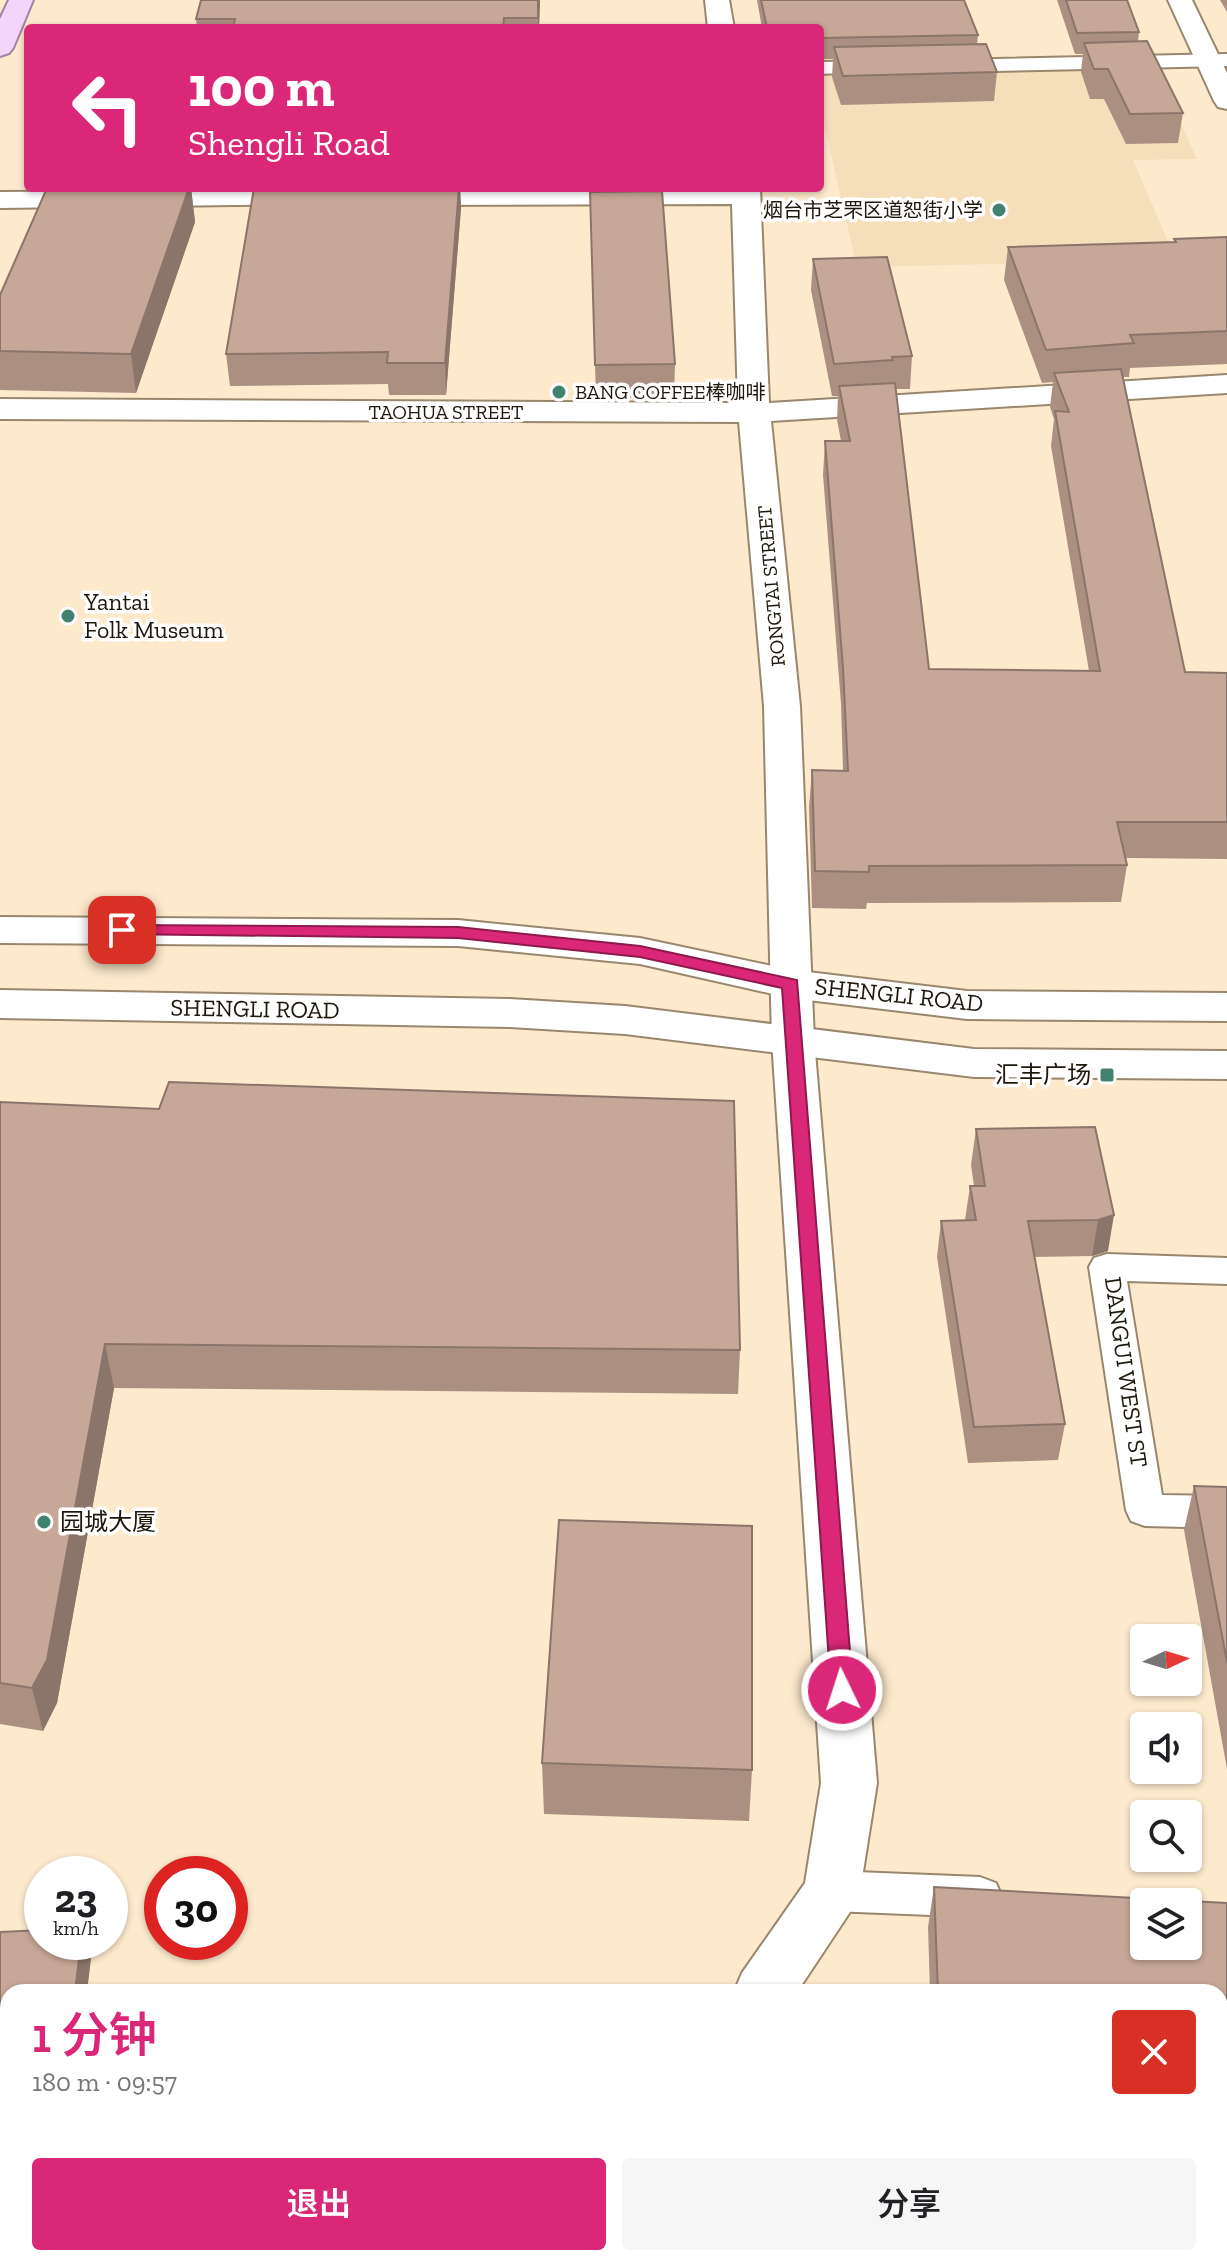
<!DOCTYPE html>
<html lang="zh">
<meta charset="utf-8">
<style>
:root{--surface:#fff;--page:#f6f6f6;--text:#202124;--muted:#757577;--accent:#db2777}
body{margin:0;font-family:"Zilla Slab","Noto Sans SC",serif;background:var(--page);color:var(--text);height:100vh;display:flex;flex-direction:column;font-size:30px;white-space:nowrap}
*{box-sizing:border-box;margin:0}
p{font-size:26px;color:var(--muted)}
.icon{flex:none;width:44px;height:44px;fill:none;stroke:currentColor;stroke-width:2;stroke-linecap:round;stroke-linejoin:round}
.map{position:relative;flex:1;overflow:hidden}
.side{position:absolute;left:0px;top:1984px;width:1228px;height:282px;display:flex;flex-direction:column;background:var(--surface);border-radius:24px 24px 0 0;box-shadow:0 2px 6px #0004}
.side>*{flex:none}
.guide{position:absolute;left:24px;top:24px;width:800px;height:168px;border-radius:8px;box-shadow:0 2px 6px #0004;background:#db2777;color:#fff;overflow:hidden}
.needle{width:52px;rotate:86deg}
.tools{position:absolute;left:1130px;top:1624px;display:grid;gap:16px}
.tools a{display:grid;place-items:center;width:72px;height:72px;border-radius:8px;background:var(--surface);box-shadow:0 2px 6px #0004;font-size:40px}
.speed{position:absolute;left:24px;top:1856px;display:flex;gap:16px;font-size:40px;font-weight:700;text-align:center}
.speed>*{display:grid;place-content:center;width:104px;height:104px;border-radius:50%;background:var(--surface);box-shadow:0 2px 6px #0004;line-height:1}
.speed small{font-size:20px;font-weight:400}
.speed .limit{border:12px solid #d22;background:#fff;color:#111}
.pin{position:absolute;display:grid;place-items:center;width:68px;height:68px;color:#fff;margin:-34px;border-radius:16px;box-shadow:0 4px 12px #0006}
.me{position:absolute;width:88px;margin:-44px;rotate:356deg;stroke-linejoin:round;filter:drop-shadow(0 0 6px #0008)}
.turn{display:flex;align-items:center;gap:28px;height:168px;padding:0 32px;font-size:36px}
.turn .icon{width:104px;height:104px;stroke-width:2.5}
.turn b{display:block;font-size:56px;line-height:68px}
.round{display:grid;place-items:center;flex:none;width:84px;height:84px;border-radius:8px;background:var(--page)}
.overview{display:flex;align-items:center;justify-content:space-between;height:136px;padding:0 32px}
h1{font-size:48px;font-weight:600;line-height:60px;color:var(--accent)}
.action{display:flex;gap:16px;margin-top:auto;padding:16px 32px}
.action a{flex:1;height:92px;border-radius:8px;background:var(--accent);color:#fff;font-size:32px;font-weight:600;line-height:92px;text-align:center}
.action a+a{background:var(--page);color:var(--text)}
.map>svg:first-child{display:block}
.built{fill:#f5deba}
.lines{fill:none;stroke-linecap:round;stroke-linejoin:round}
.service-casing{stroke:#99876d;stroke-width:4}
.minor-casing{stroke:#99876d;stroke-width:4}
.tertiary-casing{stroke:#99876d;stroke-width:4}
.secondary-casing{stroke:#99876d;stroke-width:4}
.primary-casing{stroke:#a380a4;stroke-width:4}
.service{fill:#fff;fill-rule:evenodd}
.minor{fill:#fff;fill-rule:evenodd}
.tertiary{fill:#fff;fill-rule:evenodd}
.secondary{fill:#fff;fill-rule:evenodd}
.primary{fill:#f3d4fa;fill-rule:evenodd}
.wall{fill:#ab9082}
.shaded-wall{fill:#8b756a}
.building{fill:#c7a797;stroke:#8b756a;stroke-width:2;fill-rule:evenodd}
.route{fill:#db2777;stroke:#8e194d;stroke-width:2}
.poi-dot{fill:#418170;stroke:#fff;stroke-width:3}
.labels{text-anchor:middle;stroke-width:7;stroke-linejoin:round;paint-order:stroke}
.far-poi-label{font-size:20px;fill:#1d170c;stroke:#fff;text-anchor:end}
.far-street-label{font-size:20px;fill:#1d170c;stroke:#fff}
.poi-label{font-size:24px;fill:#1d170c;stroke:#fff;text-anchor:start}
.street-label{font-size:24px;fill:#1d170c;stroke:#fff}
</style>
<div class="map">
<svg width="1227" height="2265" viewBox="0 0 1227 2265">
<rect width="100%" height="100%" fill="#fdeacd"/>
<polygon class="built" points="1157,69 1197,159 1133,160 1176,260 857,267 820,107 820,75"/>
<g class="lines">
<g class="service-casing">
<g id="service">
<polygon points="1227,54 1227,66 947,72 937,66 947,60"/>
<polygon points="879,61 889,67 886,71 820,74 820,62"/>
<polygon points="1107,1254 1227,1258 1227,1284 1127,1281 1162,1495 1227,1496 1227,1528 1145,1526 1131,1521 1126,1510 1089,1267 1094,1258"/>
<polygon points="832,1871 980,1877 996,1883 1002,1897 996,1911 980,1917 832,1911 816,1905 810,1891 816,1877"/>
</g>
</g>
<g class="minor-casing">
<g id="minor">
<polygon points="705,0 729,0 734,28 708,28"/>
<polygon points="760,188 769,403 1227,375 1227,393 771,421 800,706 814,1040 877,1783 860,1891 852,1909 797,1992 734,1992 742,1973 805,1883 821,1783 772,1040 764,706 739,422 0,419 0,399 738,403 732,204 402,205 392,203 388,197 392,191 402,189"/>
<polygon points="313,190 323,192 327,198 323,204 0,208 0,192"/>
<polygon points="548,2258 614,2258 611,2265 545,2265"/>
</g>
</g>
<g class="tertiary-casing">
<polygon id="tertiary" points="1168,0 1192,0 1227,73 1227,109 1218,107 1214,101"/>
</g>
<g class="secondary-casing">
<g id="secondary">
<polygon points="0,917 458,920 640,938 791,970 967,991 1227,993 1227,1021 967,1019 791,998 640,964 458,946 0,943"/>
<polygon points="0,990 510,999 625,1006 974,1049 1227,1051 1227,1079 974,1077 625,1034 510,1027 0,1018"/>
</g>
</g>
<g class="primary-casing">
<polygon id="primary" points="9,0 33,0 13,48 9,53 0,56 0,19"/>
</g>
<use href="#service" class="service"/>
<use href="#minor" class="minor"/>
<use href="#tertiary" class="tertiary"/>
<use href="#secondary" class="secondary"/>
<use href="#primary" class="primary"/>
</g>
<g class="wall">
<polygon points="540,0 539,28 197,28 196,19"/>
<polygon points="757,0 964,0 978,35 977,45 997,72 994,101 841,105 832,77 833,59 820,59 820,28 762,28"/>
<polygon points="1057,0 1127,0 1139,32 1138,42 1183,113 1178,143 1126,144 1104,99 1090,99 1081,72 1083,54 1075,54"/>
<polygon points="1220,0 1227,0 1227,12"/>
<polygon points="47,188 191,188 195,222 136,393 0,390 0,295"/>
<polygon points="254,188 460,188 461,208 446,395 389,395 388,384 230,386 226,354"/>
<polygon points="590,192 675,364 674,397 596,398"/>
<polygon points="1227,237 1227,364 1130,368 1129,377 1123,377 1185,672 1227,673 1227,859 1126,858 1127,865 1121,902 867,903 866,909 812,908 809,807 812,770 843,771 841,704 823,475 825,441 841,441 837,420 838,396 832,396 811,290 813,259 912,356 910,389 896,389 929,669 1089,671 1051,446 1054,419 1050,407 1053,382 1042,383 1004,280 1008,247 1174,242 1174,239"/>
<polygon points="0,1102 740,1350 738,1394 114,1388 57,1703 43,1731 0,1724"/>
<polygon points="1095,1127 1108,1251 1092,1256 1034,1257 1065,1424 1058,1460 968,1463 937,1257 941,1221 965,1220 970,1186 974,1186 971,1165 976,1129"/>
<polygon points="1194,1486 1227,1487 1227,1769 1184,1530"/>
<polygon points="542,1763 752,1770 749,1821 544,1814"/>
<polygon points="934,1887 1227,1903 1227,2062 1220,2061 1220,1992 930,1992 928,1927"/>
<polygon points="0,1932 42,1942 86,1942 91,1959 8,1992 8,2258 56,2258 55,2265 0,2265"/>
<polygon points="1042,2258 1220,2258 1227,2265 1040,2265"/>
</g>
<g class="shaded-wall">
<polygon points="538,0 540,0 539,28 538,28"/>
<polygon points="189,188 191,188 195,222 136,393 131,354"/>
<polygon points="459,188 460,188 461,208 446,395 445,363"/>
<polygon points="1114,1215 1108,1251 1092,1256 1098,1220"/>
<polygon points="105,1344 114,1388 57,1703 43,1731 32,1688"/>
<polygon points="81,1942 86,1942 91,1959 87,1992 75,1992"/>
<polygon points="48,2258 56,2258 55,2265 51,2265"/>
</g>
<g class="building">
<polygon points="201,0 538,0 538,18 504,18 503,28 233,28 235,19 196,19"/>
<polygon points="761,0 964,0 978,35 820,38 820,28 767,28"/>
<polygon points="1066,0 1127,0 1139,32 1077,33"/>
<polygon points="1147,41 1183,113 1130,114 1108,69 1094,69 1084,43"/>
<polygon points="986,44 997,72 843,76 834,47"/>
<polygon points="47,188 189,188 131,354 0,351 0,295"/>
<polygon points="254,188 459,188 445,363 387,363 388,352 226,354"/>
<polygon points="662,191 675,364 595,365 590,192"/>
<polygon points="1227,237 1227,331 1130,335 1134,343 1046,350 1008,247 1176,242 1174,239"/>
<polygon points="887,257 912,356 892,357 893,360 834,364 813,259"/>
<polygon points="1121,369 1185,672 1227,673 1227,822 1117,822 1127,865 869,866 869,872 815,871 812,770 848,771 843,668 825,441 850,441 839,386 895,383 929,669 1100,671 1055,411 1069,412 1054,373"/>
<polygon points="169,1082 734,1101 740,1350 105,1344 47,1660 32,1688 0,1683 0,1102 159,1109"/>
<polygon points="1095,1127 1114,1215 1098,1220 1028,1221 1065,1424 974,1427 941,1221 976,1220 970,1186 985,1186 976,1129"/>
<polygon points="1194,1486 1227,1487 1227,1662"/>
<polygon points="559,1520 752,1526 752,1770 542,1763"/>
<path d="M934 1887 1227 1903V2022H1220V1992H938ZM1144 1902H1188V1946H1144Z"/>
<polygon points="42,1930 42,1942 81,1942 75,1992 8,1992 8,2248 0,2248 0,1932"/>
<polygon points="1220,2232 1227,2232 1227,2265 1052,2265 1051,2258 1220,2258"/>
</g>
<polygon class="route" points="122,925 458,927 640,946 797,980 853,1690 850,1697 842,1699 834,1697 831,1690 782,988 640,957 458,938 116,934 114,930"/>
<g class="poi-dot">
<circle cx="999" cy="210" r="8"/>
<circle cx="559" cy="392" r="8"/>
<circle cx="68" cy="616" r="8"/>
<rect x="1099" y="1067" width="16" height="16" rx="4"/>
<circle cx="44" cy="1522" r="8"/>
</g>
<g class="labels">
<g class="far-poi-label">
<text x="983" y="217">烟台市芝罘区道恕街小学</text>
<text x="575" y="399" text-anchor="start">BANG COFFEE棒咖啡</text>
</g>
<g class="far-street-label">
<text x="446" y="419">TAOHUA STREET</text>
<text transform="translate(771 586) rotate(-95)" y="7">RONGTAI STREET</text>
</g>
<g class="poi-label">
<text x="84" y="610">Yantai<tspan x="84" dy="28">Folk Museum</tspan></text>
<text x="1091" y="1083" text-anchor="end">汇丰广场</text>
<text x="60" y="1530">园城大厦</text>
</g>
<g class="street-label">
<text transform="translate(899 995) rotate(6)" y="8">SHENGLI ROAD</text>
<text transform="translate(255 1009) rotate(1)" y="8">SHENGLI ROAD</text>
<text transform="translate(1126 1372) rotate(82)" y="8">DANGUI WEST ST</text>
</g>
</g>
</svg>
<div class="tools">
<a><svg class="needle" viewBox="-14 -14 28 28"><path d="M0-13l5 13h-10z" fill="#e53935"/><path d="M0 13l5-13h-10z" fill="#757577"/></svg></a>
<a><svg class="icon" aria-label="sound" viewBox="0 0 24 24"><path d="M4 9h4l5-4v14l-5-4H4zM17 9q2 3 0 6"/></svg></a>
<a><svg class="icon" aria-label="search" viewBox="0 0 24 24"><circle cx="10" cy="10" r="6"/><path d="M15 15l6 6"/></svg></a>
<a><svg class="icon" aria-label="layers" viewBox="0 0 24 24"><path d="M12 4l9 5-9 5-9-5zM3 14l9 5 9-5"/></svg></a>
</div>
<div class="speed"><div>23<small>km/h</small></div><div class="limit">30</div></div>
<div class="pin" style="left:122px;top:930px;background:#d93025"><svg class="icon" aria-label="arrive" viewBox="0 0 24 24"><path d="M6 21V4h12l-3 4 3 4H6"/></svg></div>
<svg class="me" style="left:842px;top:1690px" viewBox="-20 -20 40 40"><circle r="17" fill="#db2777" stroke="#fff" stroke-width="3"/><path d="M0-11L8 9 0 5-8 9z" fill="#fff"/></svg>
<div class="guide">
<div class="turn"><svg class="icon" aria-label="left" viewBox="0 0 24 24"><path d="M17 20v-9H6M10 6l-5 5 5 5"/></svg><div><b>100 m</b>Shengli Road</div></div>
</div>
<section class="side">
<div class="overview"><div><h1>1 分钟</h1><p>180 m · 09:57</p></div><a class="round" style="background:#d93025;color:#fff"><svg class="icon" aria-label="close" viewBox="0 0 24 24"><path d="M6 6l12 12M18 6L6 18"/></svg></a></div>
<div class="action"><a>退出</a><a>分享</a></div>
</section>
</div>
